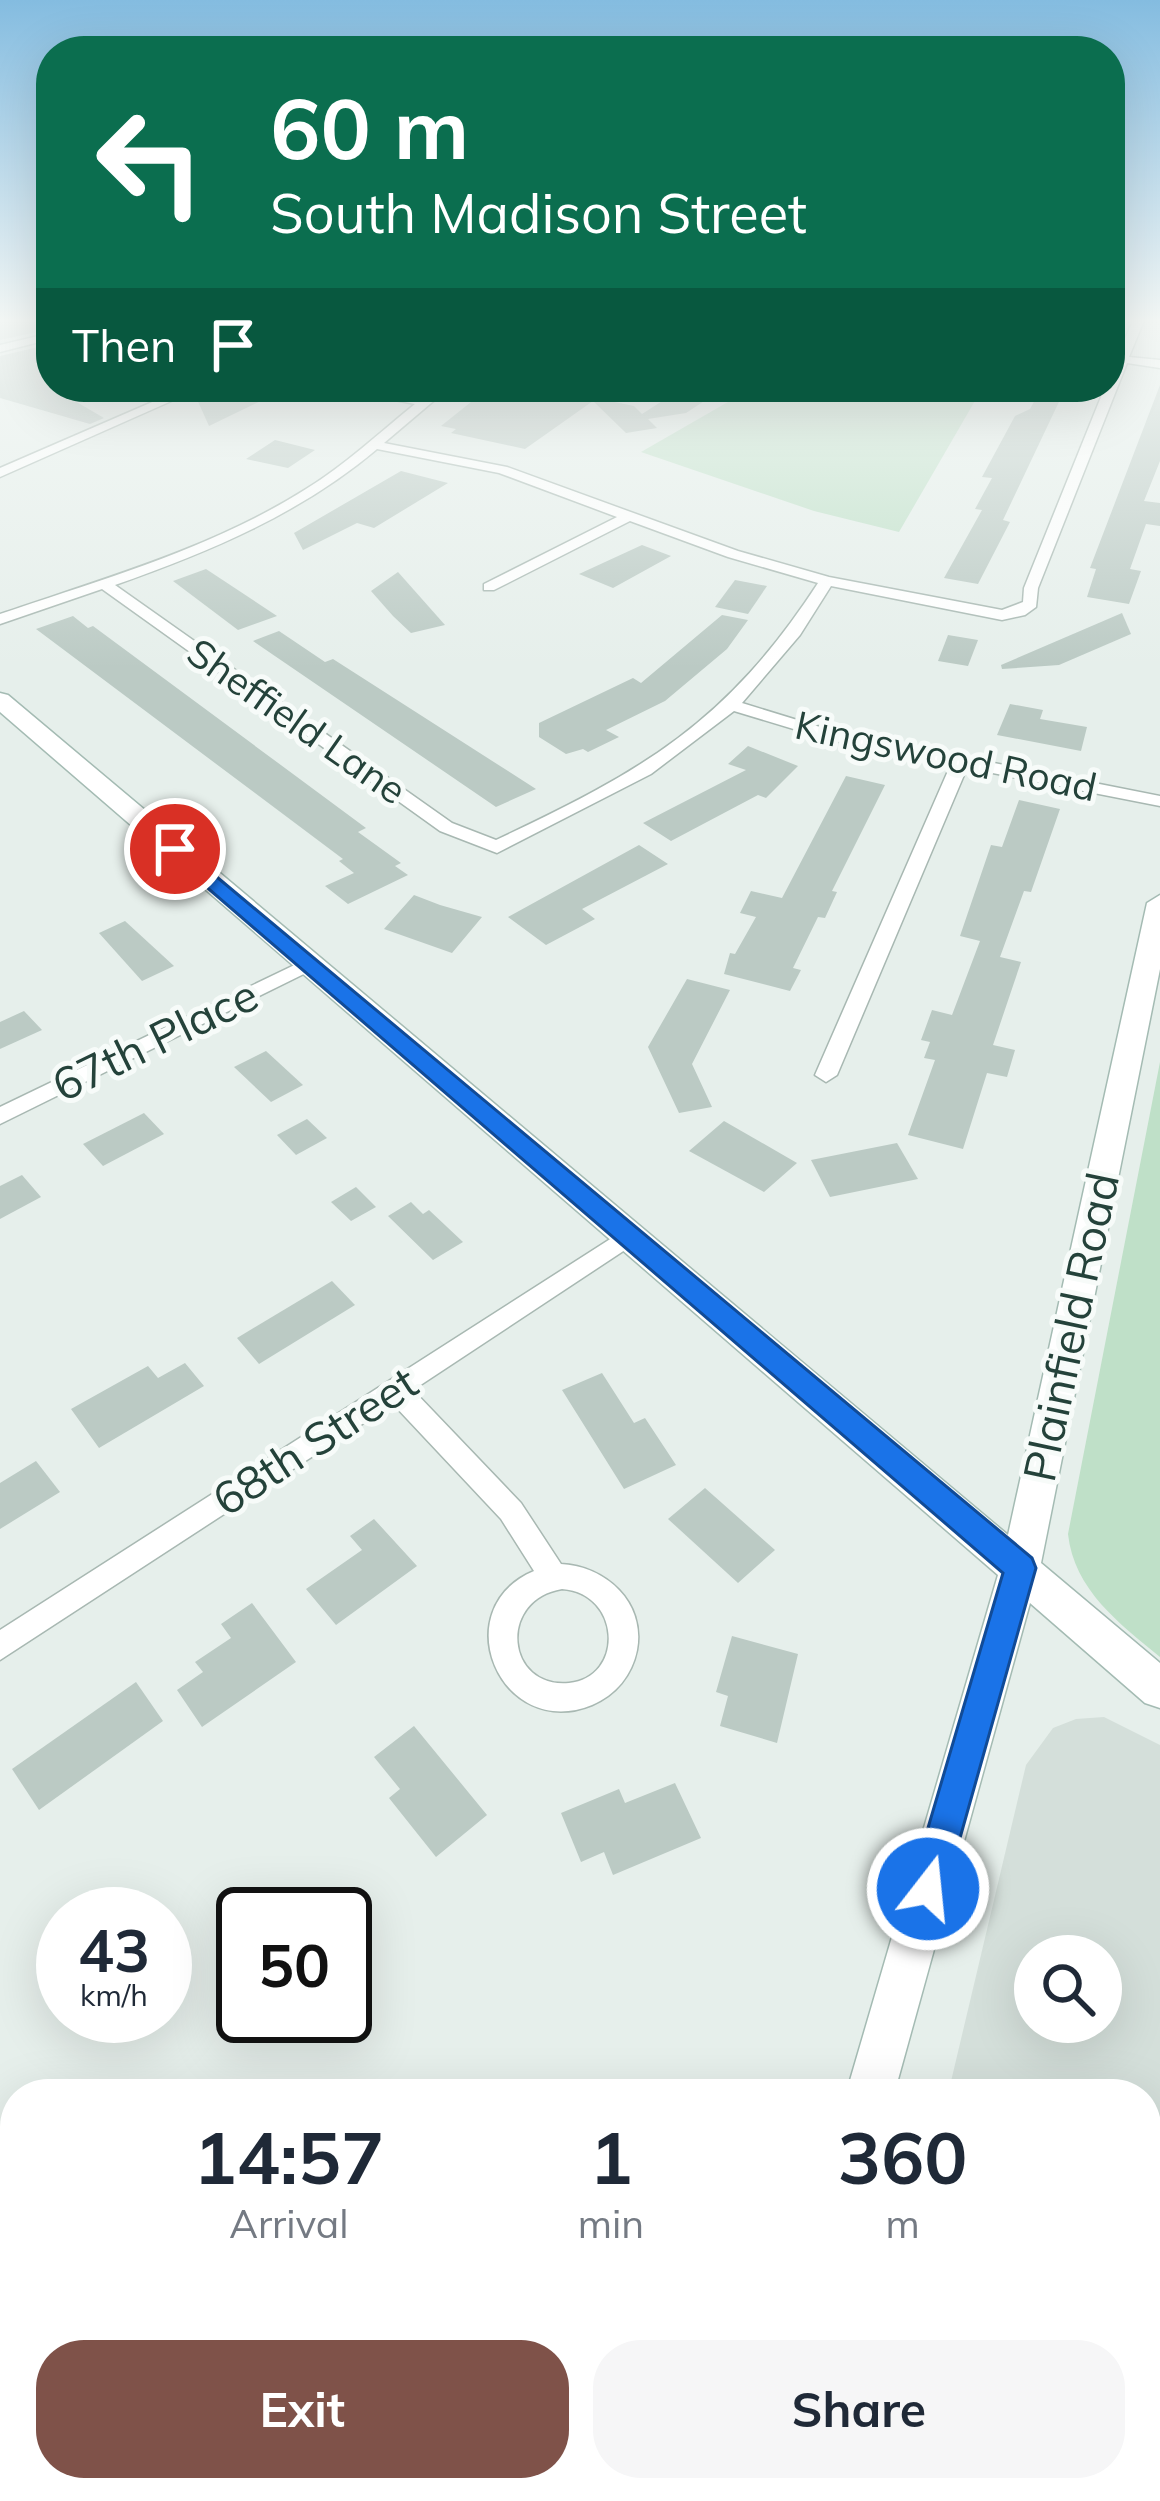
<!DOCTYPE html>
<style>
:root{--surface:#fff;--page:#f6f6f7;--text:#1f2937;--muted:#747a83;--accent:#7f5249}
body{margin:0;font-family:Mulish,sans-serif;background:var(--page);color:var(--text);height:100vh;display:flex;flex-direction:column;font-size:45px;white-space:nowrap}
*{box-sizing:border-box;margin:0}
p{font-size:39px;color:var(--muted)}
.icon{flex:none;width:66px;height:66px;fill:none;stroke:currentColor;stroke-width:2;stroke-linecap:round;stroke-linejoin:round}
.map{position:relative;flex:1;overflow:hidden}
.panel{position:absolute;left:0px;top:2079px;width:1161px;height:423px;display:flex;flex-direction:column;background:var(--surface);border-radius:48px 48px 0 0;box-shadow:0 12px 48px #0002}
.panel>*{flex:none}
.banner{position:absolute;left:36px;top:36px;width:1089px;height:366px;border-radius:48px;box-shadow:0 12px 48px #0002;background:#0b6e4f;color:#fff;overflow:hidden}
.tools{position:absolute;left:1014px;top:1935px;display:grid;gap:24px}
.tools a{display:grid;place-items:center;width:108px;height:108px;border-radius:50%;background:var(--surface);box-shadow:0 12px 48px #0002;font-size:60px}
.speed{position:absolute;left:36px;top:1887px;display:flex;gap:24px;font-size:60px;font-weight:700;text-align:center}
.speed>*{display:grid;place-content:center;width:156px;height:156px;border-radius:50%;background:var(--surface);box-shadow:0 12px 48px #0002;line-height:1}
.speed small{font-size:30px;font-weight:400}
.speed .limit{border:6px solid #111;border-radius:18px;background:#fff;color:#111}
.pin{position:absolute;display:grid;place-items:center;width:102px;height:102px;color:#fff;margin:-51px;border:6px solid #fff;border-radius:50%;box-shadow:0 3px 12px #0007}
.me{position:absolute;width:132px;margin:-66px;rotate:16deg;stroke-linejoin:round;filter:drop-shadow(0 0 9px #0008)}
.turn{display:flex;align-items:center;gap:42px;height:252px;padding:0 36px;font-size:54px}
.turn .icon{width:156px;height:156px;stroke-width:2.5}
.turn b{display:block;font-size:84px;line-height:102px}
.then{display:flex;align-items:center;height:114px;padding:0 36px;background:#0003;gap:24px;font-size:45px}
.eta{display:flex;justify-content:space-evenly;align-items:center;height:204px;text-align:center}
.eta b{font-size:72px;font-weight:700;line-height:84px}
.cta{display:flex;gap:24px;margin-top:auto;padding:24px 36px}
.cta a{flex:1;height:138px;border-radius:48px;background:var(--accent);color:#fff;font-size:48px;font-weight:700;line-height:138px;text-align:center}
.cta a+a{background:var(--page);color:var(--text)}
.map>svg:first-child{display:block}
.built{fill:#d4dfda;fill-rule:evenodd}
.green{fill:#bfe0c8}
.building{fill:#bbcac4}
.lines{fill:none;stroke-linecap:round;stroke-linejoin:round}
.street-casing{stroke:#a8b8b2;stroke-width:3}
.secondary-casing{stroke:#a4bbb3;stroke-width:3}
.street{fill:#fff;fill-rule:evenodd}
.secondary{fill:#fff;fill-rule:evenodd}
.route{fill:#1a73e8;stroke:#114b97;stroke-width:3}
.labels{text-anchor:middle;stroke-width:10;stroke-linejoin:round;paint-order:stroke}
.far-street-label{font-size:39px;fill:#24423a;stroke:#f7fbf9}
.street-label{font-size:45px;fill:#24423a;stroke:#f7fbf9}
</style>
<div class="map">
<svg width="1160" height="2501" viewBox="0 0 1160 2501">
<rect width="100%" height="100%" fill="#e6efeb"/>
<path class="built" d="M1104 1717 1160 1745V2501H849L853 2487H1146V2094H948L1026 1765 1053 1728 1076 1719ZM1035 1956H1101V2022H1035Z"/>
<g class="green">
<polygon points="754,387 983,387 899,532 814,511 641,452"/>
<path d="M1160 1062V1657C1120 1624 1074 1590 1068 1534Z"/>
</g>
<g class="building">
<polygon points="0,318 51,318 51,329 0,340"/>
<polygon points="51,344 51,387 104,418 90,424 0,398 0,356"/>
<polygon points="1160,385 1160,461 1144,501 1160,503 1160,526 1146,524 1130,569 1141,571 1129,604 1087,597 1096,569 1090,568"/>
<polygon points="207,387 290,387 209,426 195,395"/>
<polygon points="684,387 715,394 686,413 648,419 657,428 626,433 593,401 525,449 451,433 456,429 441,426 486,390 549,401 562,391 634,406 642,414"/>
<polygon points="1042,387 1066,387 1003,520 1010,522 978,584 944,578 982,510 975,509 992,478 982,477 1015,416 1030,409"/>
<polygon points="275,440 315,450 288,468 246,459"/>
<polygon points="401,471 448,483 374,528 357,523 303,550 294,533"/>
<polygon points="642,545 671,556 613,588 579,574"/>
<polygon points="206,569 277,616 238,630 173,581"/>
<polygon points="398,572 445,625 411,633 393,616 371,591"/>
<polygon points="735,580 767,586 748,614 715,607"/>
<polygon points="1122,613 1131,634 1059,665 1002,669 1001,665"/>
<polygon points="722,615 748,620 727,649 665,701 606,730 619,737 588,752 583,749 566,754 539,737 539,723 633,678 641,683"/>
<polygon points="73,616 88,628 93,626 366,828 358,832 401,863 395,866 408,875 348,904 325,886 354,873 339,861 343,859 36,629"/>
<polygon points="279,631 325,662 333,659 536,789 496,807 253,641"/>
<polygon points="948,635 978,640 968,666 938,661"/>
<polygon points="1010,704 1043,710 1040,719 1087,727 1081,751 997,735"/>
<polygon points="748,746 798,766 766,798 758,795 671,841 643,823 746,770 728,764"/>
<polygon points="846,776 885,785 832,891 837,892 825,918 818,917 793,968 801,970 790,991 724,974 730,953 735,954 756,917 740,913 751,891 782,898"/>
<polygon points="1019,800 1060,809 1031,892 1024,891 1000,957 1021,962 993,1045 1015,1050 1007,1077 987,1073 963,1149 908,1135 935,1060 924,1058 930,1042 921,1040 932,1010 952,1015 980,941 960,936 991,845 1002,847"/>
<polygon points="639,845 668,864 582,909 595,919 546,945 508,917"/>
<polygon points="414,895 440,905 482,917 452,953 384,929"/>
<polygon points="125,921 174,966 142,981 99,933"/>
<polygon points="687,979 730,990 692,1064 712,1107 679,1113 648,1047"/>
<polygon points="24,1011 42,1030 0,1049 0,1022"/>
<polygon points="266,1051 303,1085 271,1102 234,1067"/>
<polygon points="144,1113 164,1134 103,1166 83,1144"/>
<polygon points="307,1119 327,1138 296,1155 277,1135"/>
<polygon points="724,1121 797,1163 764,1192 689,1151"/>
<polygon points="897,1143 918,1179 830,1197 811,1160"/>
<polygon points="22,1175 41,1197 0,1219 0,1186"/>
<polygon points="356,1187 376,1207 351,1221 331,1202"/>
<polygon points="411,1202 423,1214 429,1210 463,1242 433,1260 388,1216"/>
<polygon points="332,1281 355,1305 259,1364 237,1338"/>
<polygon points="185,1363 204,1386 99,1448 71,1409 148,1366 158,1378"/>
<polygon points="602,1373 634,1423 645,1418 676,1465 624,1489 562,1390"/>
<polygon points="36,1461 60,1492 0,1529 0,1483"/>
<polygon points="705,1488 775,1550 738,1583 668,1519"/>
<polygon points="374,1519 417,1566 336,1625 306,1589 362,1550 350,1536"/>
<polygon points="252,1603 296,1662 202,1727 177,1690 203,1672 195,1662 231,1638 221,1624"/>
<polygon points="732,1636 798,1654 777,1743 720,1726 728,1696 716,1692"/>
<polygon points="136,1682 163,1721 39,1810 12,1769"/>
<polygon points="414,1726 487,1815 436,1857 389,1798 400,1789 374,1757"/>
<polygon points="675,1783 701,1838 613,1875 604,1852 581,1862 561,1813 619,1789 625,1803"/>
</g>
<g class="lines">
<g class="street-casing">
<g id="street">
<path d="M1134 318H1145L1129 357 1160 360V368L1127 363 1038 588 1036 607 1025 615 1002 620 831 586 800 635 742 703 833 731 1160 796V806L967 768 837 1075 826 1082 815 1075 951 764 830 740 734 711 651 774 497 853 440 831 102 589 0 624V614C103 579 213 548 306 489 345 465 379 433 415 404L329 387H357L422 398 436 387H450L384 443 507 467 738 551 829 577 1002 610 1023 602 1024 588 1105 387H1110L1116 362 1110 361V355H1118ZM377 449 499 473 617 517 484 584V590H494L630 521 728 557 818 583C727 723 643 771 496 840L452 823 115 585C209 552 300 514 377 449Z"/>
<polygon points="51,333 51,339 0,352 0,345"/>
<polygon points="187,387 203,387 0,477 0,468"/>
<polygon points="309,958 319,964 316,968 0,1124 0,1107"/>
<path d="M629 1227 641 1236 637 1242 413 1390 521 1503 561 1564C605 1566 646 1602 637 1650 632 1675 616 1695 592 1705 501 1742 444 1609 534 1571L501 1519 393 1404 0 1660V1630ZM562 1589C621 1593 625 1677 569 1683 506 1689 497 1600 562 1589Z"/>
</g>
</g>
<g class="secondary-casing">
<g id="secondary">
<polygon points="0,693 8,695 1008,1535 1147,903 1160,895 1160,969 1041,1563 1160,1663 1160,1708 1145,1703 1030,1603 894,2094 846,2094 998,1575 0,712"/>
<polygon points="730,2487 786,2487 782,2501 726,2501"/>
</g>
</g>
<use href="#street" class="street"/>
<use href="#secondary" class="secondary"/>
</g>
<linearGradient id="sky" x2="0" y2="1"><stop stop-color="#84bce0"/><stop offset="0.48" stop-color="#f4f8f6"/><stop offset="1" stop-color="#f4f8f6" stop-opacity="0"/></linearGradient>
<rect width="1160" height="668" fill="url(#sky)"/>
<polygon class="route" points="175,842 1032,1558 1036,1568 942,1902 928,1908 915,1902 910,1889 1003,1573 167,853 164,849"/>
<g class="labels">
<g class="far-street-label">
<text transform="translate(297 721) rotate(35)" y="14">Sheffield Lane</text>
<text transform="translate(946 756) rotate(12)" y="14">Kingswood Road</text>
</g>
<g class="street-label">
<text transform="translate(155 1040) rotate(-26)" y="16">67th Place</text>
<text transform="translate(1071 1327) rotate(-78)" y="16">Plainfield Road</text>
<text transform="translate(315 1441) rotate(-33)" y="16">68th Street</text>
</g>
</g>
</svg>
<div class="tools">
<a><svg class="icon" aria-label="search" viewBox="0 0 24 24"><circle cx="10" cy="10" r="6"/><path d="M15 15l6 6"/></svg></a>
</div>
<div class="speed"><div>43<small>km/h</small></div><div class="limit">50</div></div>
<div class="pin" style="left:175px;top:849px;background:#d93025"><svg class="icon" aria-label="arrive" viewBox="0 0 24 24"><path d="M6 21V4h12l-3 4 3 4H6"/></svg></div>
<svg class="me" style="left:928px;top:1889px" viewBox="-20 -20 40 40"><circle r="17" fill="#1a73e8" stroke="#fff" stroke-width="3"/><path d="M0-11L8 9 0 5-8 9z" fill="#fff"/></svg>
<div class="banner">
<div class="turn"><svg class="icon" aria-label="left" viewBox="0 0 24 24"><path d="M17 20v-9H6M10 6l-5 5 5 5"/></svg><div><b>60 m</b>South Madison Street</div></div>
<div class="then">Then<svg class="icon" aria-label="arrive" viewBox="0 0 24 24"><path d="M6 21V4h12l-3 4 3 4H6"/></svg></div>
</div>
<section class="panel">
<div class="eta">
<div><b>14:57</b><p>Arrival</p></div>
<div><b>1</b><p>min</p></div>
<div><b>360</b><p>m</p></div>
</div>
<div class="cta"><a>Exit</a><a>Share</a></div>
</section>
</div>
